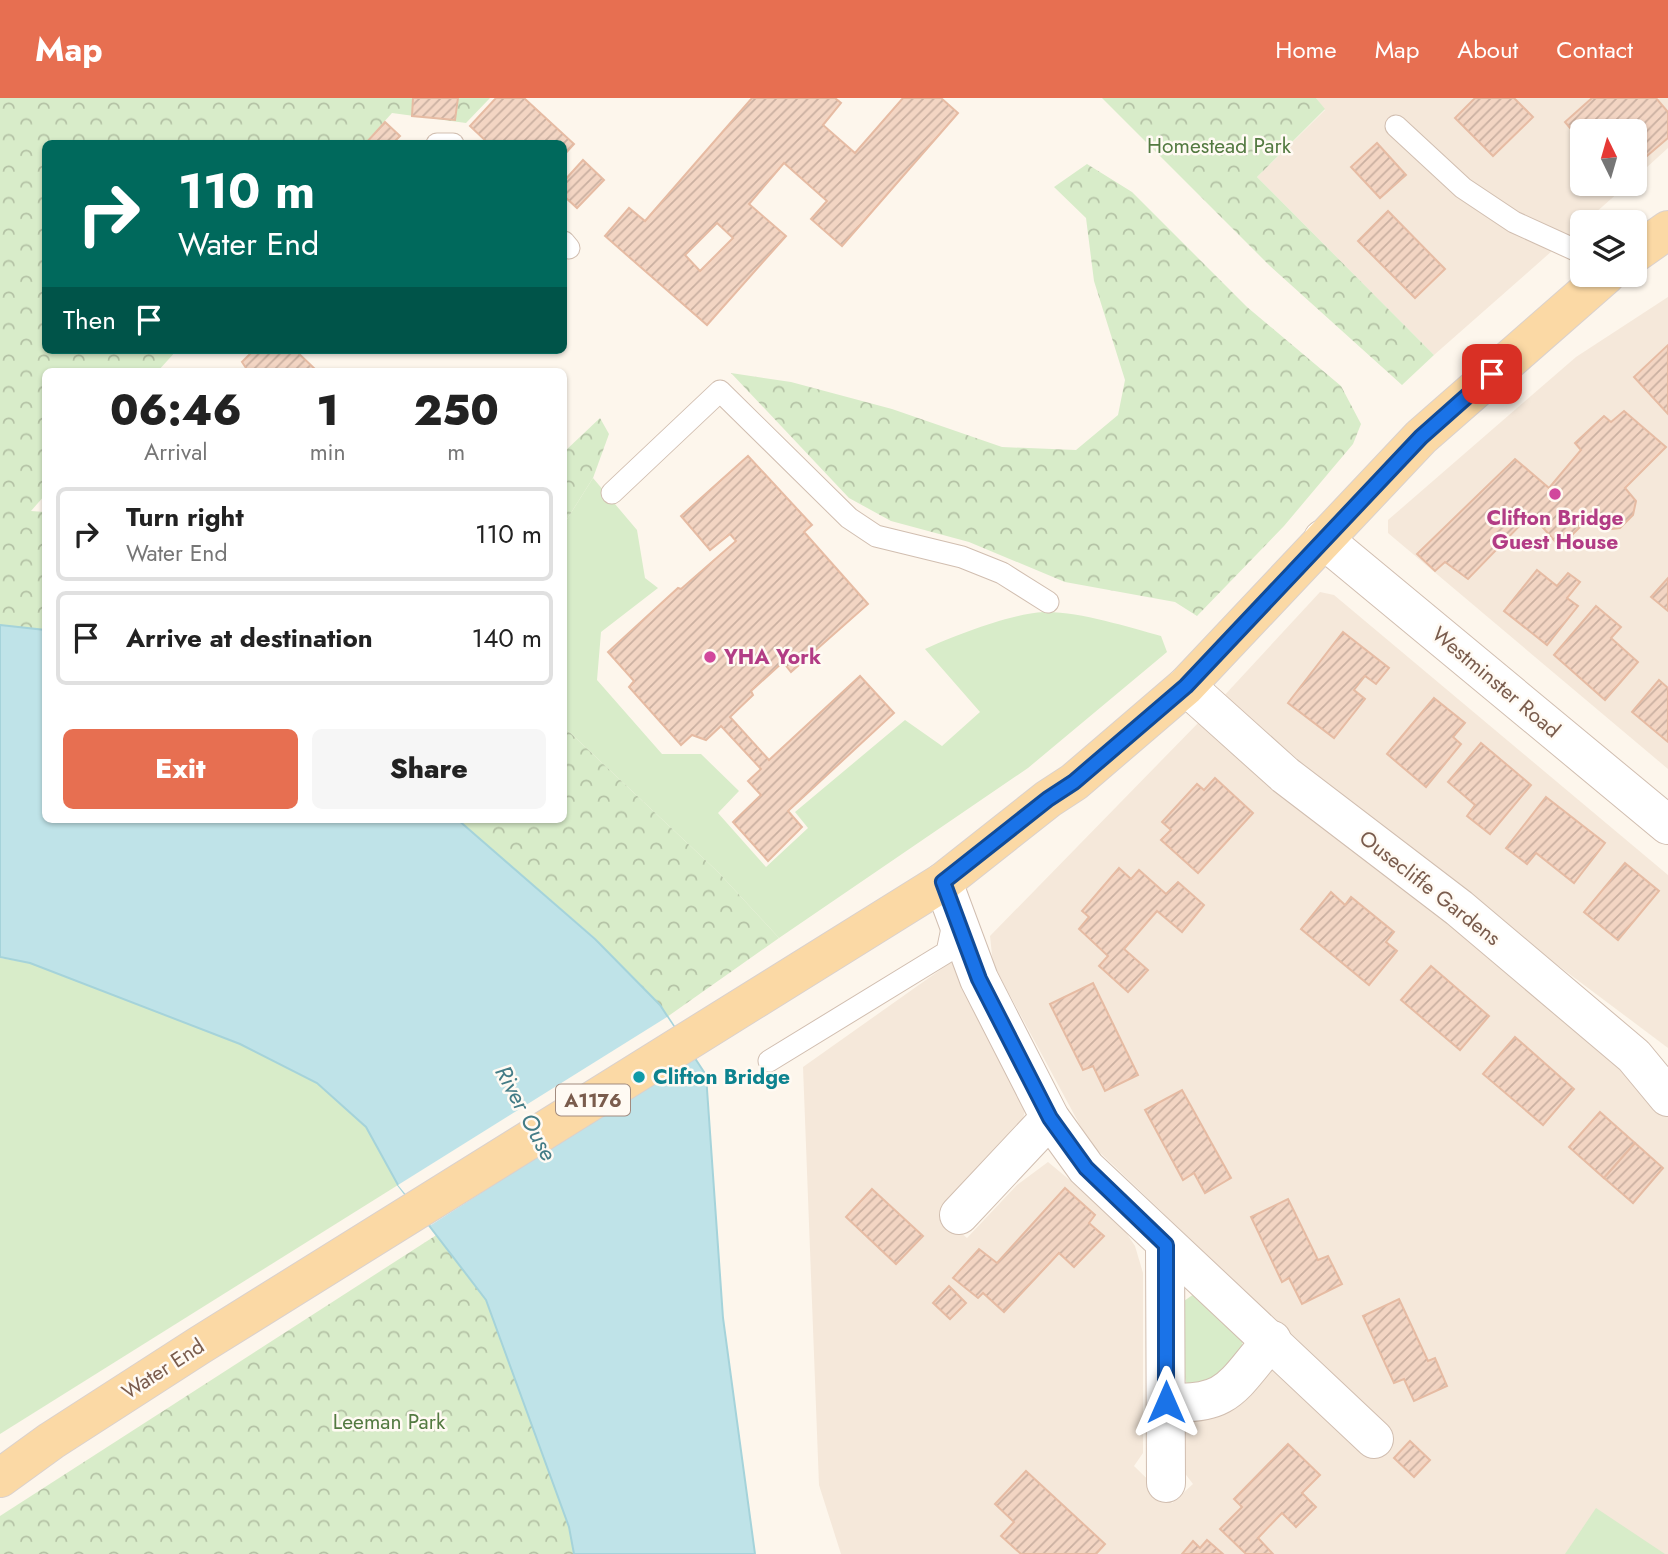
<!DOCTYPE html>
<style>
:root{--surface:#fff;--page:#f6f6f6;--text:#222;--muted:#767676;--line:#e0e0e0;--accent:#e76f51}
body{margin:0;font-family:Jost,sans-serif;background:var(--page);color:var(--text);height:100vh;display:flex;flex-direction:column;font-size:26px;white-space:nowrap}
*{box-sizing:border-box;margin:0}
p{font-size:23px;color:var(--muted)}
.icon{flex:none;width:38px;height:38px;fill:none;stroke:currentColor;stroke-width:2;stroke-linecap:round;stroke-linejoin:round}
.map{position:relative;flex:1;overflow:hidden}
.drawer{position:absolute;left:42px;top:270px;width:525px;height:455px;display:flex;flex-direction:column;background:var(--surface);border-radius:10px;box-shadow:0 2px 5px #0004}
.drawer>*{flex:none}
.top-card{position:absolute;left:42px;top:42px;width:525px;height:214px;border-radius:10px;box-shadow:0 2px 5px #0004;background:#00695c;color:#fff;overflow:hidden}
.needle{width:46px;rotate:355deg}
.tools{position:absolute;left:1570px;top:21px;display:grid;gap:14px}
.tools a{display:grid;place-items:center;width:77px;height:77px;border-radius:10px;background:var(--surface);box-shadow:0 2px 5px #0004;font-size:35px}
.pin{position:absolute;display:grid;place-items:center;width:60px;height:60px;color:#fff;margin:-30px;border-radius:14px;box-shadow:0 4px 10px #0006}
.me{position:absolute;width:77px;margin:-38px;rotate:0deg;stroke-linejoin:round;filter:drop-shadow(0 0 5px #0008)}
.turn{display:flex;align-items:center;gap:24px;height:147px;padding:0 21px;font-size:32px}
.turn .icon{width:91px;height:91px;stroke-width:2.5}
.turn b{display:block;font-size:49px;line-height:60px}
.then{display:flex;align-items:center;height:66px;padding:0 21px;background:#0003;gap:14px;font-size:26px}
.eta{display:flex;justify-content:space-evenly;align-items:center;height:119px;text-align:center}
.eta b{font-size:42px;font-weight:800;line-height:49px}
.cta{display:flex;gap:14px;margin-top:auto;padding:14px 21px}
.cta a{flex:1;height:80px;border-radius:10px;background:var(--accent);color:#fff;font-size:28px;font-weight:800;line-height:80px;text-align:center}
.cta a+a{background:var(--page);color:var(--text)}
ul{padding:0;list-style:none}
li{display:flex;align-items:center;gap:21px;height:94px;margin:0 14px 10px;padding:0 7px;border:4px solid var(--line);border-radius:10px}
li div{flex:1}
li b{display:block;font-size:26px}
li em{font-style:normal}
header{display:flex;align-items:center;gap:42px;box-sizing:border-box;height:98px;padding:0 35px;background:var(--accent);color:#fff}
header strong{font-size:33px}
nav{display:flex;gap:38px;margin-inline-start:auto;font-size:24px}
.map>svg:first-child{display:block}
.residential{fill:#f5e8da}
.green{fill:#d8ecc9}
.forest{fill:url(#forest-crowns)}
.water{fill:#bfe3e8;stroke:#a5d3da;stroke-width:2}
.pier{fill:#fdf6ec}
.building{fill:url(#building-hatch);stroke:#e6bba3;stroke-width:2;fill-rule:evenodd}
.lines{fill:none;stroke-linecap:round;stroke-linejoin:round}
.service-casing{stroke:#d1beb0;stroke-width:23}
.minor-casing{stroke:#d1beb0;stroke-width:40}
.primary-casing{stroke:#dad1cd;stroke-width:40}
.service{stroke:#fff;stroke-width:21}
.minor{stroke:#fff;stroke-width:38}
.primary{stroke:#fbd9a5;stroke-width:38}
.route-casing{stroke:#114b97;stroke-width:18}
.route{stroke:#1a73e8;stroke-width:12}
.hotel-dot{fill:#d1479c;stroke:#fffaf3;stroke-width:2.5}
.culture-dot{fill:#0f9aa8;stroke:#fffaf3;stroke-width:2.5}
.labels{text-anchor:middle;stroke-width:5;stroke-linejoin:round;paint-order:stroke}
.shield{fill:#fffaf3;stroke:#a28b7f;stroke-width:2}
.shield-label{font-size:19px;font-weight:bold;fill:#7a5c4d}
.park-label{font-size:21px;fill:#537a41;stroke:#fffaf3}
.hotel-label{font-size:21px;font-weight:bold;fill:#b23c85;stroke:#fffaf3}
.street-label{font-size:21px;fill:#7a5c4d;stroke:#fffaf3}
.culture-label{font-size:21px;font-weight:bold;fill:#0d838f;stroke:#fffaf3;text-anchor:start}
.water-label{font-size:23px;font-style:italic;fill:#437c86;stroke:#fffaf3}
</style>
<header>
<strong>Map</strong>
<nav><a>Home</a><a>Map</a><a>About</a><a>Contact</a></nav>
</header>
<div class="map">
<svg width="1668" height="1456" viewBox="0 0 1668 1456">
<defs>
<pattern id="forest-crowns" width="20" height="18" patternUnits="userSpaceOnUse" patternTransform="scale(1.75)"><rect width="20" height="18" fill="#d8ecc9"/><path d="M2 6a3 3 0 1 1 6 0M12 15a3 3 0 1 1 6 0" fill="none" stroke="#b4c2a5"/></pattern>
<pattern id="building-hatch" width="6" height="6" patternUnits="userSpaceOnUse" patternTransform="scale(1.75)"><rect width="6" height="6" fill="#f3d5c3"/><path d="M-1 1l2-2M0 6l6-6M5 7l2-2" fill="none" stroke="#cab0a1"/></pattern>
</defs>
<rect width="100%" height="100%" fill="#fdf6ec"/>
<g class="residential">
<polygon points="1316,0 1668,0 1668,50 1635,80 1634,33 1582,33 1582,86 1628,86 1434,257 1257,79 1325,12"/>
<polygon points="1668,199 1668,671 1388,435 1388,422 1576,259"/>
<polygon points="1320,494 1334,497 1668,777 1668,950 1339,703 1222,600"/>
<polygon points="1201,622 1631,964 1668,1011 1668,1456 841,1456 819,1387 803,969 964,855 1027,1002 1022,1026 939,1116 967,1140 1017,1087 1048,1064 1117,1121 1135,1148 1143,1175 1143,1355 1134,1368 1172,1405 1193,1386 1177,1365 1181,1321 1274,1264 1371,1356 1391,1333 1089,1044 993,866 990,838"/>
</g>
<g class="green">
<path d="M593 380 637 432 645 480 658 490 601 534 597 582 662 656H701L739 693 718 715 766 769 808 730 795 714 905 622 942 648 980 614 925 551C956 537 1010 516 1044 514 1078 513 1128 529 1161 538L1167 554 1028 670 779 840 718 774 564 629V426Z"/>
<polygon points="0,860 30,865 240,946 317,985 366,1029 398,1087 0,1336"/>
<polygon points="1194,1196 1244,1240 1239,1256 1217,1288 1187,1287 1182,1270 1184,1203"/>
<polygon points="1596,1410 1665,1456 1565,1456"/>
</g>
<g class="forest">
<polygon points="0,0 490,0 466,25 392,15 365,45 46,46 46,252 177,252 158,273 46,273 45,397 31,413 45,414 45,532 0,527"/>
<polygon points="1102,0 1316,0 1325,11 1257,79 1434,257 1402,287 1270,168"/>
<polygon points="1087,66 1132,94 1247,209 1341,288 1361,326 1353,346 1284,428 1197,518 1175,504 1065,484 969,444 891,423 849,400 731,275 791,284 892,311 1002,349 1076,352 1118,317 1125,282 1094,183 1086,120 1054,89"/>
<polygon points="600,320 609,336 593,380 564,426 564,354"/>
<polygon points="564,629 718,774 779,840 667,919 595,840 457,721 564,721"/>
<polygon points="438,1136 486,1202 569,1429 574,1456 0,1456 0,1418"/>
</g>
<polygon class="water" points="0,527 45,532 46,721 457,721 595,841 660,907 706,977 723,1220 755,1456 574,1456 569,1429 486,1202 398,1087 366,1029 317,985 240,946 30,865 0,859"/>
<polygon class="pier" points="667,919 694,959 431,1127 398,1087"/>
<g class="building">
<polygon points="413,0 458,0 455,22 412,18"/>
<polygon points="496,0 524,0 574,46 564,57 564,46 489,46 470,28"/>
<path d="M752 0H835L841 5 823 27 855 55 903 0H941L958 15 842 148 811 121 827 103 784 65 749 106 786 138 707 227 605 138 629 110 645 123ZM717 125 733 140 700 173 685 157Z"/>
<polygon points="1475,0 1514,0 1533,19 1493,58 1455,20"/>
<polygon points="1592,0 1656,0 1668,14 1668,40 1634,69 1634,33 1582,33 1582,44 1565,24"/>
<polygon points="385,24 400,38 392,46 365,46"/>
<polygon points="1377,45 1406,77 1380,100 1351,69"/>
<polygon points="583,62 604,82 577,110 564,98 564,83"/>
<polygon points="1388,113 1445,171 1415,200 1358,143"/>
<polygon points="1668,247 1668,316 1634,279"/>
<polygon points="254,252 295,252 317,273 248,273 242,264"/>
<polygon points="1624,313 1666,349 1625,390 1636,403 1633,417 1620,430 1603,432 1581,414 1573,420 1581,428 1560,449 1531,416 1468,481 1445,464 1435,473 1417,456 1515,361 1549,390 1581,352 1575,345 1604,318 1611,324"/>
<polygon points="748,358 812,427 804,434 868,506 791,574 783,564 751,593 753,597 730,619 769,662 860,578 894,615 788,713 802,729 768,763 733,724 761,697 748,683 761,671 721,628 706,642 692,637 681,647 629,589 634,583 608,554 678,490 681,491 736,443 730,436 710,452 681,418"/>
<polygon points="1537,472 1557,488 1568,475 1580,484 1567,500 1578,508 1547,547 1504,513"/>
<polygon points="1668,480 1668,513 1651,499"/>
<polygon points="1596,508 1621,529 1611,540 1638,564 1605,602 1554,557"/>
<polygon points="1343,534 1389,570 1376,586 1365,578 1354,592 1365,601 1334,640 1288,605"/>
<polygon points="1659,582 1668,590 1668,644 1632,614"/>
<polygon points="1434,600 1465,625 1453,639 1461,646 1426,689 1387,656"/>
<polygon points="1481,645 1531,687 1490,736 1467,718 1475,707 1448,684"/>
<polygon points="1215,680 1253,715 1198,775 1161,742 1171,732 1162,724 1197,686 1204,692"/>
<polygon points="1546,699 1605,745 1574,785 1536,755 1527,766 1506,750"/>
<polygon points="1625,765 1659,793 1618,842 1584,814"/>
<polygon points="1119,770 1131,781 1139,772 1166,796 1178,784 1204,807 1182,834 1157,813 1124,851 1148,872 1128,894 1099,868 1108,858 1079,831 1089,819 1082,813"/>
<polygon points="1331,794 1345,807 1351,799 1394,834 1386,844 1397,853 1369,887 1301,831"/>
<polygon points="1431,868 1489,918 1460,952 1401,902"/>
<polygon points="1093,885 1138,977 1105,993 1093,968 1083,972 1050,906"/>
<polygon points="1515,939 1574,991 1543,1027 1483,976"/>
<polygon points="1182,992 1231,1080 1205,1095 1194,1075 1183,1082 1145,1012"/>
<polygon points="1600,1014 1635,1045 1604,1080 1569,1049"/>
<polygon points="1635,1045 1663,1070 1633,1105 1604,1080"/>
<polygon points="1065,1090 1095,1117 1089,1125 1104,1138 1074,1169 1059,1155 1004,1214 983,1195 978,1200 953,1180 979,1151 997,1165"/>
<polygon points="872,1091 923,1138 896,1166 846,1119"/>
<polygon points="1288,1101 1318,1162 1328,1158 1342,1186 1302,1206 1289,1180 1282,1184 1251,1119"/>
<polygon points="949,1188 966,1205 950,1221 933,1205"/>
<polygon points="1399,1201 1428,1263 1435,1260 1447,1288 1414,1303 1404,1281 1394,1285 1363,1218"/>
<polygon points="1410,1343 1430,1362 1414,1379 1394,1360"/>
<polygon points="1288,1346 1320,1377 1302,1395 1316,1409 1296,1429 1282,1415 1258,1440 1273,1456 1246,1456 1220,1431 1242,1409 1234,1401"/>
<polygon points="1026,1373 1105,1446 1096,1456 1021,1456 1001,1438 1014,1424 995,1406"/>
<polygon points="1207,1442 1223,1456 1182,1456 1193,1443 1200,1450"/>
</g>
<g class="lines">
<g class="service-casing">
<g id="service">
<polyline points="1396,28 1463,90 1514,124 1582,155"/>
<polyline points="437,46 453,46"/>
<polyline points="564,144 569,150"/>
<polyline points="612,395 720,293 849,420 876,438 962,459 1002,475 1048,504"/>
<polyline points="769,963 947,854 951,835 961,829"/>
</g>
</g>
<g class="minor-casing">
<g id="minor">
<polyline points="1323,441 1668,727"/>
<polyline points="1186,588 1285,677 1459,810 1634,958 1668,999"/>
<polyline points="943,784 979,881 1050,1020 1086,1070 1374,1341"/>
<polyline points="959,1117 1050,1020"/>
<polyline points="1165,1147 1166,1385"/>
<path d="M1166 1304C1230 1309 1233 1286 1272 1242"/>
</g>
</g>
<g class="primary-casing">
<g id="primary">
<polyline points="1634,156 1668,132"/>
<polyline points="0,1380 51,1343 200,1247 943,784 1048,701 1074,684 1186,588 1421,339 1606,177"/>
</g>
</g>
<use href="#service" class="service"/>
<use href="#minor" class="minor"/>
<use href="#primary" class="primary"/>
</g>
<g class="lines">
<g class="route-casing">
<polyline id="route" points="1166,1304 1166,1147 1086,1070 1050,1020 979,881 943,784 1048,701 1074,684 1186,588 1421,339 1492,276"/>
</g>
<use href="#route" class="route"/>
</g>
<g class="hotel-dot">
<circle cx="1555" cy="396" r="7"/>
<circle cx="710" cy="559" r="7"/>
</g>
<circle class="culture-dot" cx="639" cy="979" r="7"/>
<g class="labels">
<rect class="shield" x="556" y="986.5" width="74" height="31" rx="5"/>
<g class="shield-label">
<text x="593" y="1009">A1176</text>
</g>
<g class="park-label">
<text x="1219" y="55">Homestead Park</text>
<text x="389" y="1331">Leeman Park</text>
</g>
<g class="hotel-label">
<text x="1555" y="427">Clifton Bridge<tspan x="1555" dy="24">Guest House</tspan></text>
<text x="724" y="566" text-anchor="start">YHA York</text>
</g>
<g class="street-label">
<text transform="translate(1496 584) rotate(40)" y="7">Westminster Road</text>
<text transform="translate(1430 790) rotate(38)" y="7">Ousecliffe Gardens</text>
<text transform="translate(163 1271) rotate(-33)" y="7">Water End</text>
</g>
<g class="culture-label">
<text x="653" y="986">Clifton Bridge</text>
</g>
<g class="water-label">
<text transform="translate(526 1015) rotate(62)" y="8">River Ouse</text>
</g>
</g>
</svg>
<div class="tools">
<a><svg class="needle" viewBox="-14 -14 28 28"><path d="M0-13l5 13h-10z" fill="#e53935"/><path d="M0 13l5-13h-10z" fill="#767676"/></svg></a>
<a><svg class="icon" aria-label="layers" viewBox="0 0 24 24"><path d="M12 4l9 5-9 5-9-5zM3 14l9 5 9-5"/></svg></a>
</div>
<div class="pin" style="left:1492px;top:276px;background:#d93025"><svg class="icon" aria-label="arrive" viewBox="0 0 24 24"><path d="M6 21V4h12l-3 4 3 4H6"/></svg></div>
<svg class="me" style="left:1166px;top:1304px" viewBox="-20 -20 40 40"><path d="M0-17L14 15 0 8-14 15z" fill="#1a73e8" stroke="#fff" stroke-width="4"/></svg>
<div class="top-card">
<div class="turn"><svg class="icon" aria-label="right" viewBox="0 0 24 24"><path d="M7 20v-9h11M14 6l5 5-5 5"/></svg><div><b>110 m</b>Water End</div></div>
<div class="then">Then<svg class="icon" aria-label="arrive" viewBox="0 0 24 24"><path d="M6 21V4h12l-3 4 3 4H6"/></svg></div>
</div>
<section class="drawer">
<div class="eta">
<div><b>06:46</b><p>Arrival</p></div>
<div><b>1</b><p>min</p></div>
<div><b>250</b><p>m</p></div>
</div>
<ul>
<li><svg class="icon" aria-label="right" viewBox="0 0 24 24"><path d="M7 20v-9h11M14 6l5 5-5 5"/></svg><div><b>Turn right</b><p>Water End</p></div><em>110 m</em></li>
<li><svg class="icon" aria-label="arrive" viewBox="0 0 24 24"><path d="M6 21V4h12l-3 4 3 4H6"/></svg><div><b>Arrive at destination</b></div><em>140 m</em></li>
</ul>
<div class="cta"><a>Exit</a><a>Share</a></div>
</section>
</div>
